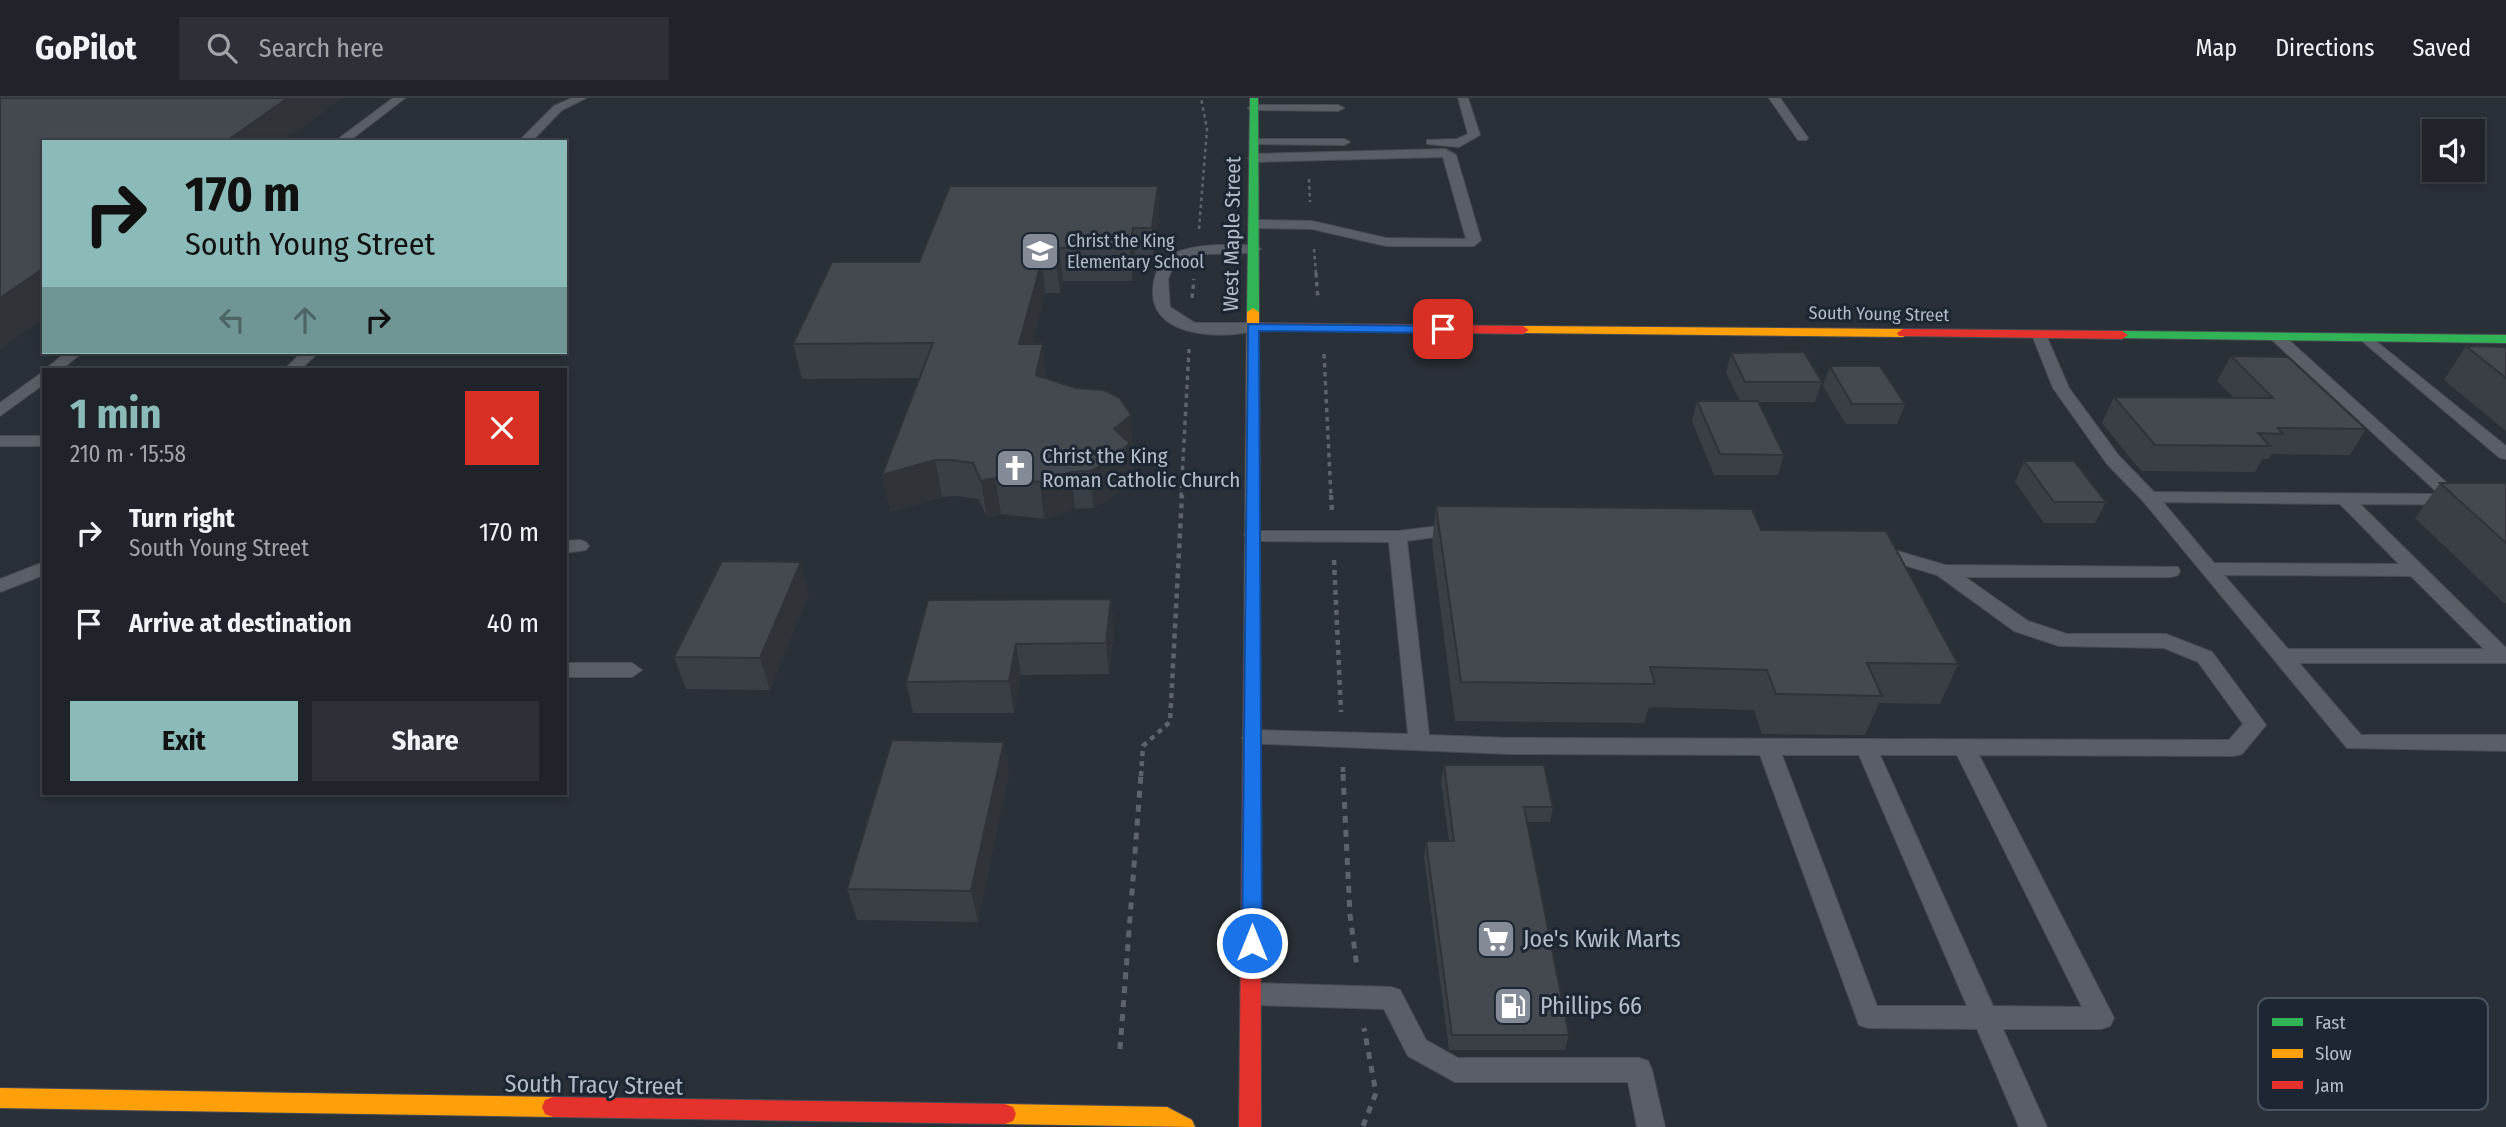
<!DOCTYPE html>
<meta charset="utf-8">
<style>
:root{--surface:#20242a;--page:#2d3036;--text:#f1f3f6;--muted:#a2a4a8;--line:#3d4147;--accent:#8bbbb9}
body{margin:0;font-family:"Fira Sans Condensed",sans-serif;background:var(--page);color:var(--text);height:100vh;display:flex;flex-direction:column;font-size:26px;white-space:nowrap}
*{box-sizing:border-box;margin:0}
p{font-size:23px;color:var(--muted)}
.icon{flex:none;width:38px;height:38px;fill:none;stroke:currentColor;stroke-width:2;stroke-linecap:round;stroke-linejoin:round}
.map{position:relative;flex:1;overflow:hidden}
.drawer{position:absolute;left:42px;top:270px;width:525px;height:427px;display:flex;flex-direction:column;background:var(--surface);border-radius:0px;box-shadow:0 4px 10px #0003,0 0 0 2px var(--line)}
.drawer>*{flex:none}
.top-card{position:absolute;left:42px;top:42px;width:525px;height:214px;border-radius:0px;box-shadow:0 4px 10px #0003,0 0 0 2px var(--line);background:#8bbbb9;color:#111;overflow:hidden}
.controls{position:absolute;left:2422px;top:21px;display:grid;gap:14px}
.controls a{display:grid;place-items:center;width:63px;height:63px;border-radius:0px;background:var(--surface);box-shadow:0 4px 10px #0003,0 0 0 2px var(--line);font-size:35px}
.pin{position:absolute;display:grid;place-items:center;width:60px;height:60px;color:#fff;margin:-30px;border-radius:14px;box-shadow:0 4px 10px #0006}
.me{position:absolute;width:77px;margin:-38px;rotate:0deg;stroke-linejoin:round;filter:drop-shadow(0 0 5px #0008)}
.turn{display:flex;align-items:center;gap:24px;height:147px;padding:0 28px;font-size:32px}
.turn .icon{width:91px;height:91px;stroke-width:2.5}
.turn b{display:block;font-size:49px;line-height:60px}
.lanes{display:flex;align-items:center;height:66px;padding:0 28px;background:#0003;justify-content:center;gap:35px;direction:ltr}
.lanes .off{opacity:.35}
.round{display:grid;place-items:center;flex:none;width:74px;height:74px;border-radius:0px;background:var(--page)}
.overview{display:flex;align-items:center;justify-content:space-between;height:119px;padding:0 28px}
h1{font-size:42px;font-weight:700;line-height:52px;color:var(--accent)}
.action{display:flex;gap:14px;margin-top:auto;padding:14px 28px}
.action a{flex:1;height:80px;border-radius:0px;background:var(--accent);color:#111;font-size:28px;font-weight:700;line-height:80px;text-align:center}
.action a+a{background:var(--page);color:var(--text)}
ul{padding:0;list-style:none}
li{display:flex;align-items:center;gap:21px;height:91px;padding:0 28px}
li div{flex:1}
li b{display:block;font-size:26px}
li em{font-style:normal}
header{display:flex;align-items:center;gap:42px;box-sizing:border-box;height:98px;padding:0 35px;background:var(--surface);border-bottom:2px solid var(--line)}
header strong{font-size:33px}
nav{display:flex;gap:38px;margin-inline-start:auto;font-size:24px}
.search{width:490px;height:63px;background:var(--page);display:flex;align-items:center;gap:18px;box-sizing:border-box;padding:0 24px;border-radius:0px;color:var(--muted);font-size:26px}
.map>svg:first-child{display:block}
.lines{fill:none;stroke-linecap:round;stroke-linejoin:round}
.lane-casing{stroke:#484c53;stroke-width:2}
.fast-casing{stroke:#484c53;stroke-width:2}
.slow-casing{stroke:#484c53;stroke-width:2}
.jam-casing{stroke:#484c53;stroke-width:2}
.path-far3{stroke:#5d636a;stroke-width:2.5;stroke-dasharray:3.5 3.5;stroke-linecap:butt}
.path-far2{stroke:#5d636a;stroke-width:3.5;stroke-dasharray:4.5 4.5;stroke-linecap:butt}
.path-far1{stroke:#5d636a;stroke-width:4.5;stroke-dasharray:5 5;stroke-linecap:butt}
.path{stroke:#5d636a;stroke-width:5;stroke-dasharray:7 7;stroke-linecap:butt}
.lane{fill:#5a5e66;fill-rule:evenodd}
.fast{fill:#30b455;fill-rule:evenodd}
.slow{fill:#ff9f0a;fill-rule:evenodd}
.jam{fill:#e5322d;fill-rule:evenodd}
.wall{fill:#3a3f45}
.shaded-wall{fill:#303338}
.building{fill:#444950;stroke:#303338;stroke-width:2}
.route{fill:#1a73e8;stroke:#114b97;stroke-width:2}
.labels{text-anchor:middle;stroke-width:6;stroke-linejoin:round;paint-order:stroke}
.far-poi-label{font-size:18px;fill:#b4bcc9;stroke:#1d2633;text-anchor:start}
.far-street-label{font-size:18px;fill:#b4bcc9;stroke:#1d2633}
.street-label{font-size:21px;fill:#b4bcc9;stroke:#1d2633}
.poi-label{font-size:21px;fill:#b4bcc9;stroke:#1d2633;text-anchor:start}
.near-poi-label{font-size:24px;fill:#b4bcc9;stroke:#1d2633;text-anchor:start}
.near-street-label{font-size:24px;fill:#b4bcc9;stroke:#1d2633}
.key{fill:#1d2633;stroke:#4a5360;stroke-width:2}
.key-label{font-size:19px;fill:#b4bcc9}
</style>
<header>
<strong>GoPilot</strong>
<div class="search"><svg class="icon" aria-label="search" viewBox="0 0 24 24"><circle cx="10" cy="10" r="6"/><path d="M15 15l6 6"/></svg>Search here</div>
<nav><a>Map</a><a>Directions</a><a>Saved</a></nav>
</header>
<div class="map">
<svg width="2506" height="1029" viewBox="0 0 2506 1029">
<rect width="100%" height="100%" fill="#2a3038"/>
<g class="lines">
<g class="lane-casing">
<g id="lane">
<polygon points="393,0 405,0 348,44 334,44"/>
<polygon points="572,0 586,0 562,12 531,44 518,44 554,8"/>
<polygon points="1458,0 1468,0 1480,37 1459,49 1427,46 1427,42 1457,41 1468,36"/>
<polygon points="1769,0 1780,0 1808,40 1806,42 1798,42"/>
<polygon points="1254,7 1338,7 1344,10 1338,13 1250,12 1248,10"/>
<polygon points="1255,41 1344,41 1350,44 1344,47 1251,46 1249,44"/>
<polygon points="1445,51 1456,57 1481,142 1474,148 1386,148 1312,131 1254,130 1248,126 1254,122 1312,123 1386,140 1466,141 1443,59 1254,64 1248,60 1254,56"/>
<path d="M1218 147H1254L1261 151 1254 155 1204 156 1174 167 1168 181 1170 209 1195 225H1253L1260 229 1258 232C1232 239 1190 240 1167 223 1158 216 1153 207 1153 195 1153 154 1183 149 1218 147Z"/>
<path d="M2039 233 2046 237 2069 290 2119 358 2154 394 2439 396 2272 242V236H2282L2459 396 2506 397V407L2360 406 2506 550V565H2299L2361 637H2506V653L2347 650 2143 403 2107 366 2053 290 2032 237ZM2163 404 2340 406 2399 466 2214 465ZM2224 477 2411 478 2484 551H2288Z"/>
<polygon points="2367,236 2506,348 2506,361 2500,360 2362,243 2362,237"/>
<polygon points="66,254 83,254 62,271 46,271"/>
<polygon points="302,254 319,254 301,271 285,271"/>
<polygon points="44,273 44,286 0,318 0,305"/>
<rect x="0" y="338" width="44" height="10"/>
<path d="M1456 426 1465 431 1462 435 1407 443 1429 637 1508 640 2229 642 2243 626 2198 564 2164 550 2059 548 2014 533 1937 477 1871 457 1868 453 1877 447 1945 467 2178 469 2180 473 2178 477 2171 479H1965L2028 523 2067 536H2166L2212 554 2266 627 2242 656 2234 658 1979 657 2114 920 2110 928 2101 931H2003L2047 1029H2019L1977 931 1868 930 1859 927 1760 657 1508 656 1245 645 1242 640 1245 635 1253 632 1408 636 1389 444 1253 443 1244 437 1247 433H1398ZM1782 657H1859L1967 908H1877ZM1880 657H1957L2082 909 1993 908Z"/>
<polygon points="580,442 586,444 589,448 586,452 565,455 565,443"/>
<polygon points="44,464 44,477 0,494 0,481"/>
<polygon points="565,565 632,565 642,572 632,579 565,579"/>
<polygon points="1253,885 1391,889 1400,892 1426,942 1458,960 1639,960 1648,963 1652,972 1665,1029 1637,1029 1628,984 1455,984 1408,958 1384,911 1253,907 1244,904 1240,896 1244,888"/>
</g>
</g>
<g class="fast-casing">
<g id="fast">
<polygon points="1250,0 1258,0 1259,214 1253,218 1247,214"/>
<polygon points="2122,233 2506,237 2506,245 2118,240 2118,234"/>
</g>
</g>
<g class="slow-casing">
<g id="slow">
<polygon points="1253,210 1259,214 1260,556 1252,562 1244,556 1247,214"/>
<polygon points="1523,228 1903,231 1909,235 1903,239 1519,235 1517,232"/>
<polygon points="0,990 553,999 561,1002 564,1009 561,1016 553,1019 0,1010"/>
<polygon points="1005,1006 1167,1009 1192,1022 1195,1029 1005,1026 997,1023 994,1016 997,1009"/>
</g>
</g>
<g class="jam-casing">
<g id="jam">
<polygon points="1253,225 1523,228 1529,232 1523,236 1249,232 1249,226"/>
<polygon points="1903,231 2122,233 2128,237 2122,241 1899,238 1897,235"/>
<polygon points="1252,550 1260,556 1261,1029 1239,1029 1244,556"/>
<polygon points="553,999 1005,1006 1013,1009 1016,1016 1013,1023 1005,1026 553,1019 545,1016 542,1009 545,1002"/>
</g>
</g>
<g class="path-far3">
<polyline points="1309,81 1310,104"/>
<polyline points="1199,131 1207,31 1201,0"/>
<polyline points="1314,151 1316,177"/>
</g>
<g class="path-far2">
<polyline points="1316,175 1318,202"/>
<polyline points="1192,200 1194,181"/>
<polyline points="1324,256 1331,399"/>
<polyline points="1181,399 1189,251"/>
</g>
<g class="path-far1">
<polyline points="1331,397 1332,415"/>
<polyline points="1334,462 1341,614"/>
<polyline points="1343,669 1343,678"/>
<polyline points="1141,678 1143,648 1170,624 1182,397"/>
</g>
<g class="path">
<polyline points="1343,676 1350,817 1357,869"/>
<polyline points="1120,951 1141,676"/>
<polyline points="1363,1028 1376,995 1364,930"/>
</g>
<use href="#lane" class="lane"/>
<use href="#fast" class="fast"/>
<use href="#slow" class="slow"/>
<use href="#jam" class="jam"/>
</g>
<g class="wall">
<polygon points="1158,88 1159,120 1153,162 1135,162 1132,183 1063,183 1060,195 1045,195 1032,246 1047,280 1076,290 1133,353 1130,356 1132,381 1108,402 1093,410 1075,411 1044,421 1001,416 987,420 979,401 957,398 942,399 890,414 882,377 919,280 802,281 793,246 919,164"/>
<polygon points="2466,248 2506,249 2506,333 2444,282"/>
<polygon points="1731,255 1822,284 1815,304 1759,304 1784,357 1778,377 1714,377 1692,323 1697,303 1740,303 1726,275"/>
<polygon points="2231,258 2366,331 2350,357 2272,356 2268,361 2262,361 2255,374 2141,373 2102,325 2114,299 2234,300 2217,283"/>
<polygon points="1830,268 1905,306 1897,326 1846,326 1823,288"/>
<polygon points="2024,363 2106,404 2095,425 2044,425 2015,384"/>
<polygon points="2440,385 2506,385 2506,505 2504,505 2415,420"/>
<polygon points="1436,408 1761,432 1958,566 1940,606 1879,605 1865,637 1762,636 1754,612 1649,609 1644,625 1455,623 1432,446"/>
<polygon points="809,495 770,592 686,591 674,559"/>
<polygon points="1111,501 1114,532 1109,576 1021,577 1014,615 913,615 906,584"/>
<polygon points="1004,644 1009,675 978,824 857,822 847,791"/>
<polygon points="1444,667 1553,709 1550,724 1527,724 1569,937 1565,952 1449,952 1424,759 1426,743 1449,743 1441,683"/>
</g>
<g class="shaded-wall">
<polygon points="288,0 343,0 283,44 225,44"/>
<polygon points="1158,88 1159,120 1153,162 1152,130"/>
<polygon points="1133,130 1135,162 1132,183 1130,150"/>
<polygon points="1059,150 1063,183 1060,195 1056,162"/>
<polygon points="1042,162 1045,195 1023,281 1019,246"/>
<polygon points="44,170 44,220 0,252 0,200"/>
<polygon points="1043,246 1047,281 1036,277"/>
<polygon points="1131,317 1133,353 1130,356 1132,381 1108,402 1093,410 1090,373 1114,331"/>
<polygon points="935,362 942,399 890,414 882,377"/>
<polygon points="1071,374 1075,411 1044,421 1040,384"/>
<polygon points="995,380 1001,416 987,420 981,383"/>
<polygon points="801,464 809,495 770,592 760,560"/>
<polygon points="1111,501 1114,532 1109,576 1106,545"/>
<polygon points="1016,546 1021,577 1014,615 1009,583"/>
<polygon points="1004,644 1009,675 978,824 971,793"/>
</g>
<g class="building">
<polygon points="0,0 288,0 225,44 44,44 44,170 0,200"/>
<polygon points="950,88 1158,88 1152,130 1133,130 1130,150 1059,150 1056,162 1042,162 1019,246 1043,246 1036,277 1076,290 1104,292 1120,300 1131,317 1114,331 1130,345 1105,366 1090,373 1071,374 1040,384 995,380 981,383 973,365 951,362 935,362 882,377 933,245 793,246 832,164 919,164"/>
<polygon points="2466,248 2506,249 2506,280"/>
<polygon points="1804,254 1822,284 1745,284 1731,255"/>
<polygon points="2231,258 2288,259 2366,331 2278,330 2283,336 2258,335 2270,348 2155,347 2114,299 2273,300"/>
<polygon points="1830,268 1880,268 1905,306 1852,306"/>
<polygon points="1697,303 1758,303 1784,357 1720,356"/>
<polygon points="2024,363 2074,363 2106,404 2054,404"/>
<polygon points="2440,385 2506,385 2506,445"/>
<polygon points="1436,408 1752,411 1761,432 1886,433 1958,566 1867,565 1882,598 1776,596 1767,572 1650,569 1655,586 1461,584"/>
<polygon points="722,463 801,464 760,560 674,559"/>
<polygon points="1111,501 1106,545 1016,546 1009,583 906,584 928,502"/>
<polygon points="892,642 1004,644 971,793 847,791"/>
<polygon points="1444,667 1544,667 1553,709 1524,709 1569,937 1452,937 1426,743 1454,743"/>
</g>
<polygon class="route" points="1248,226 1443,228 1449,231 1443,235 1259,233 1262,845 1259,851 1252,853 1245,851 1242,845"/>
<defs>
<g id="school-square" transform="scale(2.0125)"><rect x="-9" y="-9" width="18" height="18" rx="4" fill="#848b96" stroke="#1d2633"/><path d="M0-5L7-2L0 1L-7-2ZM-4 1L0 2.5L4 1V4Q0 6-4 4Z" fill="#fff"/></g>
<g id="church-square" transform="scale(2.0125)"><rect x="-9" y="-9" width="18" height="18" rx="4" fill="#848b96" stroke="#1d2633"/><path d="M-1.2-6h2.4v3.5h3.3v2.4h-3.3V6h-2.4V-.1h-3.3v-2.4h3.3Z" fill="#fff"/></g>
<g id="supermarket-square" transform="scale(2.0125)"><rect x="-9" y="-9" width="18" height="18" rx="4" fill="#848b96" stroke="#1d2633"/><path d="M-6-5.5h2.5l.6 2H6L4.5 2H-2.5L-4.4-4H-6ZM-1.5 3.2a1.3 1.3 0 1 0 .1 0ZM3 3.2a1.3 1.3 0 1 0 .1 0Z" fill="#fff"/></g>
<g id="fuel-square" transform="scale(2.0125)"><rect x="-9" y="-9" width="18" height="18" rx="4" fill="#848b96" stroke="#1d2633"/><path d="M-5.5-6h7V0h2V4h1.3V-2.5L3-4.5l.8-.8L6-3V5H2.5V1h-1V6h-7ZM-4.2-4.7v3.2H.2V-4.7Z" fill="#fff"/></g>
</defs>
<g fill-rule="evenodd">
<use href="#school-square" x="1040" y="153"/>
<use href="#church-square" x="1015" y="370"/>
<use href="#supermarket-square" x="1496" y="841"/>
<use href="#fuel-square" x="1513" y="908"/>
</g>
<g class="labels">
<g class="far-poi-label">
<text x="1067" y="149">Christ the King<tspan x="1067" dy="21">Elementary School</tspan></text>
</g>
<g class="far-street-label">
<text transform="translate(1879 216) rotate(1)" y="6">South Young Street</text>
</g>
<g class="street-label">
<text transform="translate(1232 136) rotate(-89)" y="7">West Maple Street</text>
</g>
<g class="poi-label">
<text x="1042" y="365">Christ the King<tspan x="1042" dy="24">Roman Catholic Church</tspan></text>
</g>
<g class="near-poi-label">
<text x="1523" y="849">Joe's Kwik Marts</text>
<text x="1540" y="916">Phillips 66</text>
</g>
<g class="near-street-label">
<text transform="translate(594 987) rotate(1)" y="8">South Tracy Street</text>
</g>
</g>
<rect x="2258" y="900" width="230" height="112" rx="10" class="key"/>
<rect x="2272" y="920" width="31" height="8" fill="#30b455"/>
<rect x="2272" y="951" width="31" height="9" fill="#ff9f0a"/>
<rect x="2272" y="983" width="31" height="8" fill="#e5322d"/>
<g class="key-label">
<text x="2315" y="931">Fast</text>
<text x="2315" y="962">Slow</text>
<text x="2315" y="994">Jam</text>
</g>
</svg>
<div class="controls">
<a><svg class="icon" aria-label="sound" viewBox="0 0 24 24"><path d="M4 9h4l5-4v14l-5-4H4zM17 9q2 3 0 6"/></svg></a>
</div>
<div class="pin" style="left:1443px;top:231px;background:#d93025"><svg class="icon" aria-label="arrive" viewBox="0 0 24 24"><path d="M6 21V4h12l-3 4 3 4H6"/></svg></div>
<svg class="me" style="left:1252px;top:845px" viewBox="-20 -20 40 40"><circle r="17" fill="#1a73e8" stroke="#fff" stroke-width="3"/><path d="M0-11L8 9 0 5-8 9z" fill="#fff"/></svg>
<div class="top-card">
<div class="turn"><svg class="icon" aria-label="right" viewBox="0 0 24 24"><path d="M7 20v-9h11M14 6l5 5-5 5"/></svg><div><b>170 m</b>South Young Street</div></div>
<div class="lanes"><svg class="icon off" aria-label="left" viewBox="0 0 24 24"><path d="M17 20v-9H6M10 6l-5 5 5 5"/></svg><svg class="icon off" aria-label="ahead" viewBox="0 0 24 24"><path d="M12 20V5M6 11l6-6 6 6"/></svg><svg class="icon" aria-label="right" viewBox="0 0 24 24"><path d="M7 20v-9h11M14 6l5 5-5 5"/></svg></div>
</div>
<section class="drawer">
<div class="overview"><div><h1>1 min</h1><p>210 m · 15:58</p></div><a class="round" style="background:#d93025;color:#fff"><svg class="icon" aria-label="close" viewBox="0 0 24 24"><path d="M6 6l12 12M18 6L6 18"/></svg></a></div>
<ul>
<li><svg class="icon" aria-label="right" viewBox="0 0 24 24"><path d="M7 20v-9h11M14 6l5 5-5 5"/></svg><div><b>Turn right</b><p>South Young Street</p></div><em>170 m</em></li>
<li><svg class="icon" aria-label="arrive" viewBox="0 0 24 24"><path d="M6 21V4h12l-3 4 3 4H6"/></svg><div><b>Arrive at destination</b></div><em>40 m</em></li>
</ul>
<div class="action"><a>Exit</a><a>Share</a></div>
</section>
</div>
